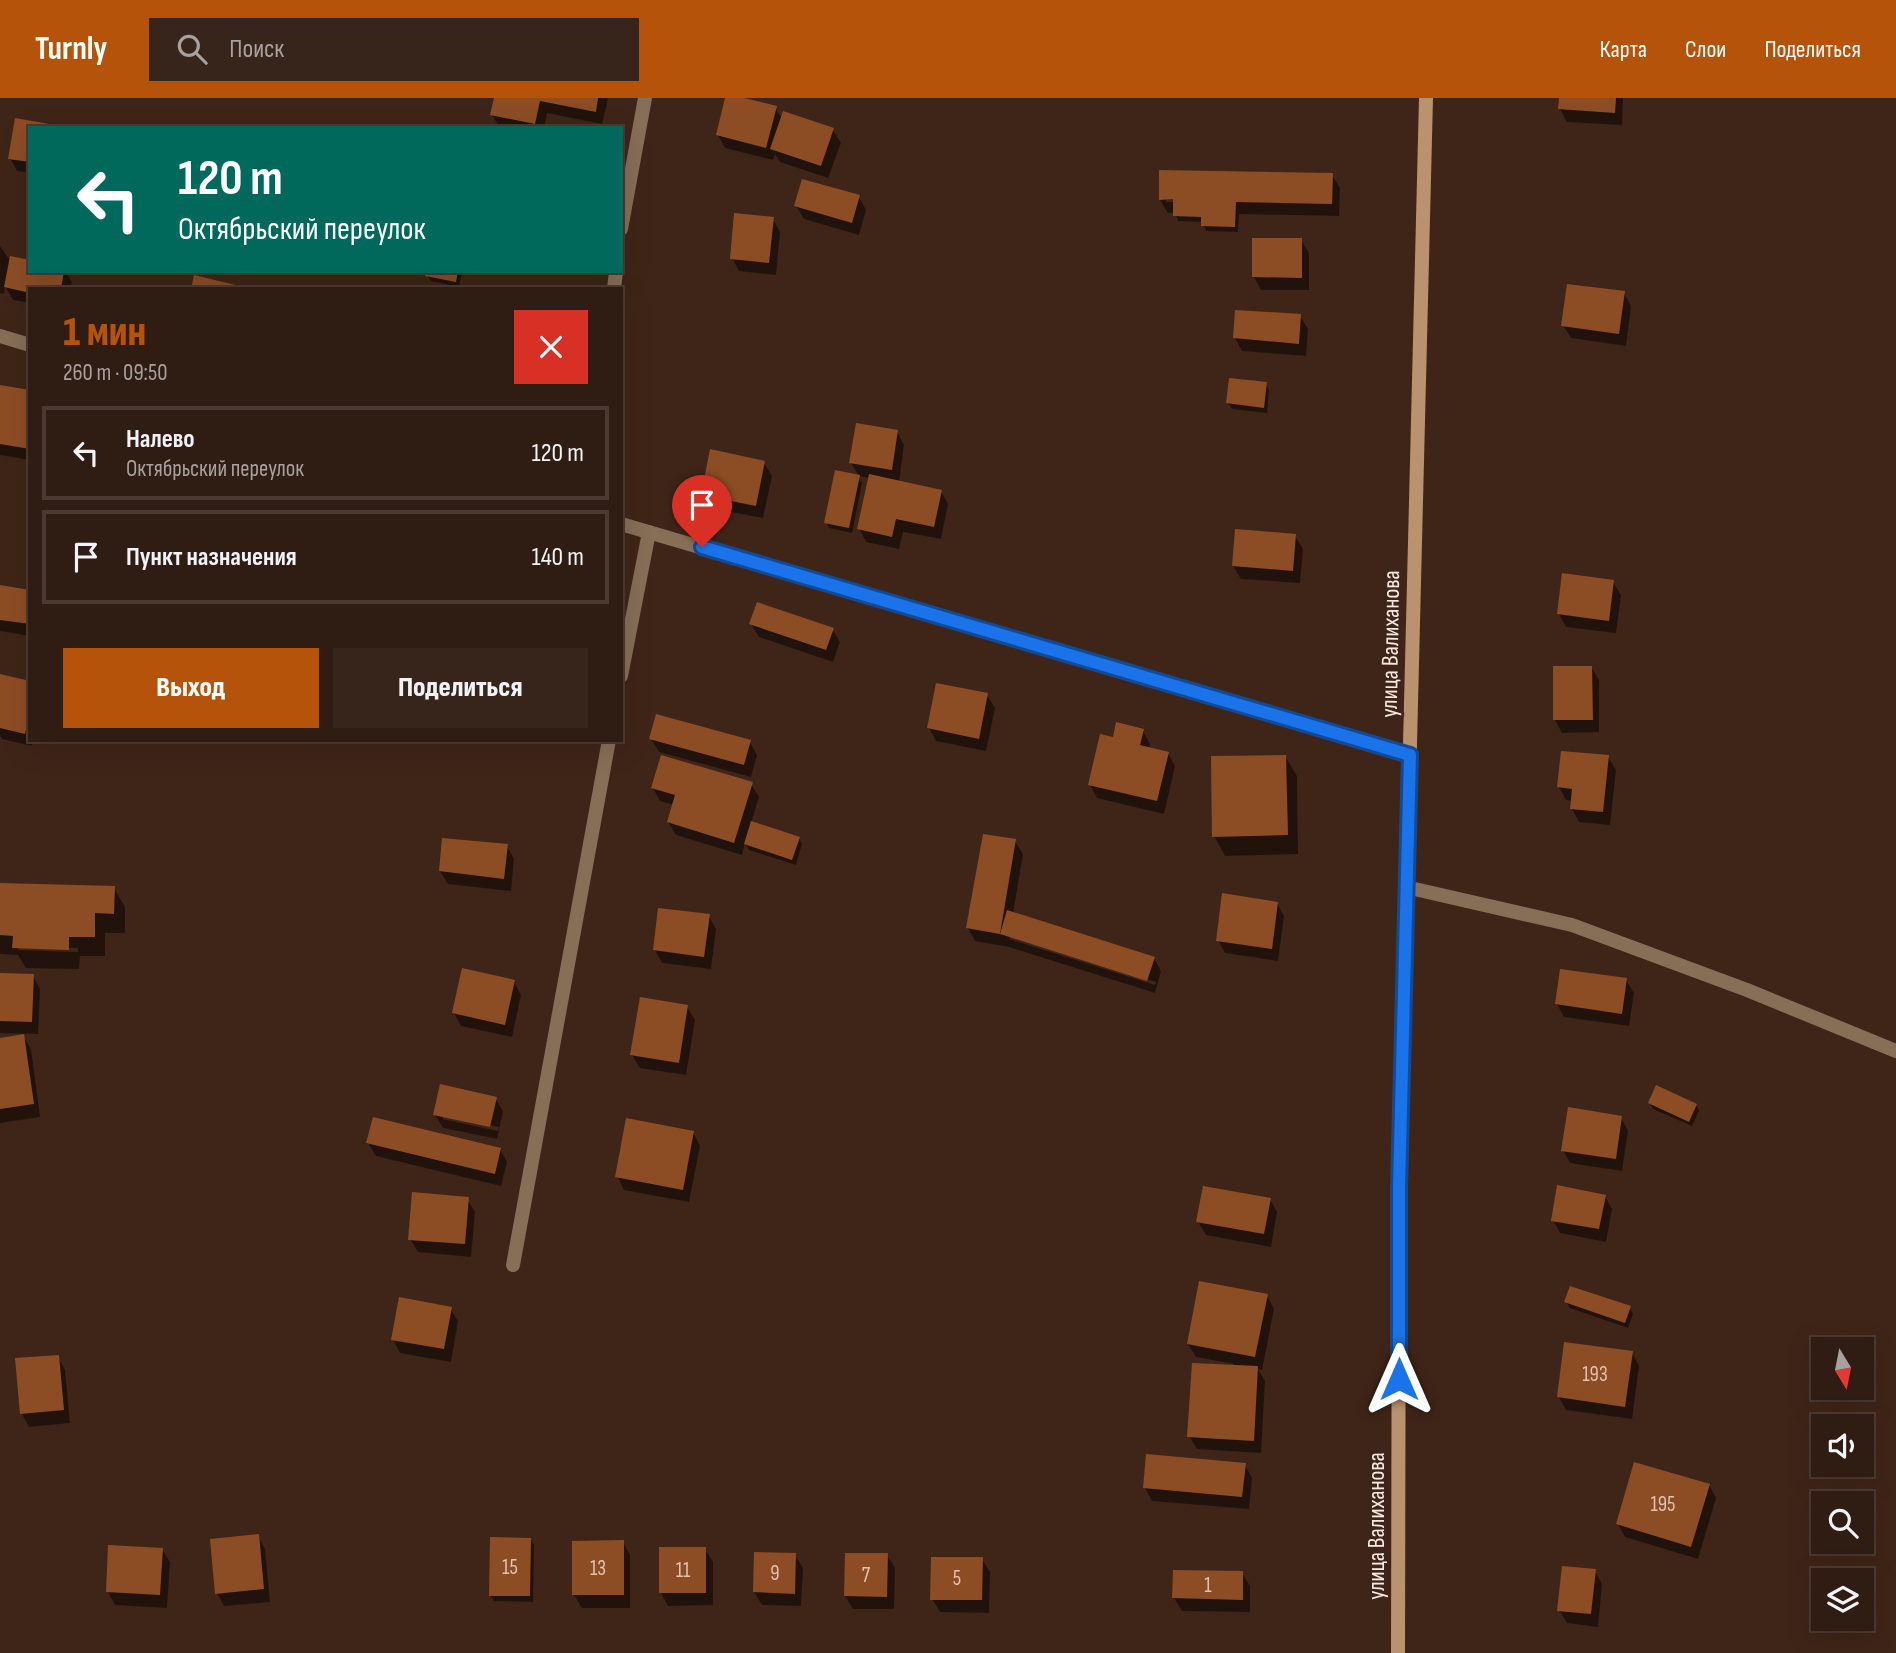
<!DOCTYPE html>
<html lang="ru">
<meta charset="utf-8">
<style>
:root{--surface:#2f1c12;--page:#37251b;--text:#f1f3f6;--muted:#a7a19f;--line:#4a3a32;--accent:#b45309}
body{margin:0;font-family:"Sofia Sans Condensed",sans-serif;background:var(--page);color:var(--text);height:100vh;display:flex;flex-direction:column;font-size:26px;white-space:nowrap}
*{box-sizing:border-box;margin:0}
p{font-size:23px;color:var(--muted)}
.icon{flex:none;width:38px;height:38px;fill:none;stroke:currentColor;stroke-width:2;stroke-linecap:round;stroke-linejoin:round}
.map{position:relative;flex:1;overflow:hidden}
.sheet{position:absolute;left:28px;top:189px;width:595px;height:455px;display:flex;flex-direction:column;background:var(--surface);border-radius:0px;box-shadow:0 7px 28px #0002,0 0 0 2px var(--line)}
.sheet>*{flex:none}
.hud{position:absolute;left:28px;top:28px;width:595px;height:147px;border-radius:0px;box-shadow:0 7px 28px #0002,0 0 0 2px var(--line);background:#00695c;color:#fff;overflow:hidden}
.needle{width:46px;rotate:170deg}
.fabs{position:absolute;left:1811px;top:1239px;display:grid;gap:14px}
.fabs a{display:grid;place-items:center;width:63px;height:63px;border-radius:0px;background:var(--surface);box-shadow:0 7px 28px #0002,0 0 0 2px var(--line);font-size:35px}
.pin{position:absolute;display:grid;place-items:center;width:60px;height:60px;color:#fff;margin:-72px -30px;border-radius:50% 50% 50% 0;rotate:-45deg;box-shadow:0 0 7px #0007}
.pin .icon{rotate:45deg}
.me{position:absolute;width:77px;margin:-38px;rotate:0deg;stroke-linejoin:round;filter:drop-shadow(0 0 5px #0008)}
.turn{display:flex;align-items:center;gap:24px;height:147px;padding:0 35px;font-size:32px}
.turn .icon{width:91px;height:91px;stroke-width:2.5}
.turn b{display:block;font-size:49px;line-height:60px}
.round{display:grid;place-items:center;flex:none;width:74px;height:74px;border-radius:0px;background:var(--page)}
.summary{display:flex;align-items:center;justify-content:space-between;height:119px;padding:0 35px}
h1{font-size:42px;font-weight:800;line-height:52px;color:var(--accent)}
.button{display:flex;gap:14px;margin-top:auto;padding:14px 35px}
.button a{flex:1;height:80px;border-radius:0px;background:var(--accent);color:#fff;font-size:28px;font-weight:800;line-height:80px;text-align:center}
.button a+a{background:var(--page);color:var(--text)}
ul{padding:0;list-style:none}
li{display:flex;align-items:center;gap:21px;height:94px;margin:0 14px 10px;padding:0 21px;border:4px solid var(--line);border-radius:0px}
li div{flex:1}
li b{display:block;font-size:26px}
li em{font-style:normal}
header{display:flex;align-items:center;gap:42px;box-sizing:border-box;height:98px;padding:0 35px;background:var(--accent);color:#fff}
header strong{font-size:33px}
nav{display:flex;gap:38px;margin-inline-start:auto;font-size:24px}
.search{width:490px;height:63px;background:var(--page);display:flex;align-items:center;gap:18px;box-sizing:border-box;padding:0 24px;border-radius:0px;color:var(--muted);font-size:26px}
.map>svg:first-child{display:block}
.shadow{fill:#0007;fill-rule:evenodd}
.building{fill:#8c4d25}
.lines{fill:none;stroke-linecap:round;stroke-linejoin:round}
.lane{stroke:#866e57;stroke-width:14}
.street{stroke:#866e57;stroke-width:14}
.secondary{stroke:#b9926e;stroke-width:14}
.route-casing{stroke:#114b97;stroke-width:18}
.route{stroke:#1a73e8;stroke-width:12}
.labels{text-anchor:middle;stroke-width:6;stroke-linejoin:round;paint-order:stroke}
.number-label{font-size:21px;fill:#e0c3b2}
.street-label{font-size:24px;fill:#fceae1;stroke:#3f2518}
</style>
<header>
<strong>Turnly</strong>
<div class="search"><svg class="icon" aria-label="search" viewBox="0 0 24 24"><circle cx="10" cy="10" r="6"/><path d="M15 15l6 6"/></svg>Поиск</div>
<nav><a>Карта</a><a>Слои</a><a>Поделиться</a></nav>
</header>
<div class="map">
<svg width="1896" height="1555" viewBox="0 0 1896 1555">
<rect width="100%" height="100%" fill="#3f2518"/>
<g class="shadow">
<polygon points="496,0 607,0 608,1 602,26 547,15 544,30 500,30 492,17"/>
<polygon points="727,0 737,0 775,10 782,21 833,32 841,45 828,80 780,64 775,56 773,62 725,50 718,37"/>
<polygon points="1561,0 1623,0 1622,27 1567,24 1560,11"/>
<polygon points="16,22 30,30 30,75 17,73 10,60"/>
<path d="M1161 74 1332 77 1340 90 1339 118 1239 116 1238 134 1206 133 1203 124 1178 123 1175 115H1168L1160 102ZM1166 100 1175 101V104H1166Z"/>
<polygon points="859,99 866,112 859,137 804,121 796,108"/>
<polygon points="773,121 780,134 776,177 739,173 732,160"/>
<polygon points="1301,142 1309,155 1309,192 1261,192 1254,179"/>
<polygon points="0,148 11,164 30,173 65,173 72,184 70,191 30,191 30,205 13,202 5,188 4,196 0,195"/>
<polygon points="428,173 462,173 459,189 431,183 427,177"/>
<polygon points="1624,195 1631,208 1626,248 1571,240 1563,227"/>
<polygon points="1300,218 1308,231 1306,258 1242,253 1235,240"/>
<polygon points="1266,286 1269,292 1267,315 1232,311 1228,305"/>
<polygon points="0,289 30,294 30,362 0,357"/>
<polygon points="897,334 904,347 899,384 941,393 948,406 941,441 903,434 899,451 866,444 859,430 870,380 859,378 851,365"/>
<polygon points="764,365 772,378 763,420 710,410 702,397"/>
<polygon points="858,379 862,385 852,435 829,430 826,424"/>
<polygon points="1295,438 1303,451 1300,485 1241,481 1233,468"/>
<polygon points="1613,484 1621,497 1616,535 1566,529 1559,516"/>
<polygon points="0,489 30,493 30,538 0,533"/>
<polygon points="751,526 832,531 840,544 833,564 759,539"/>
<polygon points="1591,569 1599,582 1599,634 1562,635 1555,622"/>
<polygon points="0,578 30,585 30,642 33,642 32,648 2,641 0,638"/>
<polygon points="987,597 995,610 986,653 936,643 929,630"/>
<polygon points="1143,633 1150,646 1149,651 1168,655 1175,668 1164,716 1097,700 1090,687 1114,641"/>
<polygon points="651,641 750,644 757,657 751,679 659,654"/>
<polygon points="1285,658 1297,678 1298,756 1225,758 1214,738"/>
<polygon points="1608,659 1616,672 1610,727 1579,724 1572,711 1573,703 1566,702 1559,689"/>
<polygon points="751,686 759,699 751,725 799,740 802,746 796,767 749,752 745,745 742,757 676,737 668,724 674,707 660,703 653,690"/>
<path d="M1015 743 1023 756 1013 816 1154 860 1161 873 1155 895 1009 849 975 843 968 830ZM1010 838 1156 884 1155 887 1010 841Z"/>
<polygon points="507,748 514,761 511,793 448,786 440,773"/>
<path d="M0 787 114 790 125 809V835H105V858H80L79 871 26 870 18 857 0 856ZM18 849 78 850V854L18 852Z"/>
<polygon points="1277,805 1284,818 1278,863 1225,855 1218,842"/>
<polygon points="709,818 716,831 711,871 662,865 655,852"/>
<polygon points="0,876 33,878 40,891 38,936 0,935"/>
<polygon points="1626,882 1634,895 1629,928 1564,919 1557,906"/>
<polygon points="514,884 521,897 512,939 461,928 454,915"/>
<polygon points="687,909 695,922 686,977 640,970 632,957"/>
<polygon points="23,938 31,951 40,1019 0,1025 0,941"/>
<path d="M495 1000 503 1013 497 1041 443 1030 435 1017ZM443 1017 499 1029 498 1033 443 1021Z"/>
<polygon points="1650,1005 1696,1007 1699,1013 1692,1028 1653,1011"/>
<polygon points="1621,1020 1628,1033 1622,1073 1570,1065 1563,1052"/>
<polygon points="693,1034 700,1048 689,1104 624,1092 617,1078"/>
<polygon points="368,1045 500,1051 507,1064 501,1088 376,1058"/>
<polygon points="1605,1098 1612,1111 1606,1144 1560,1135 1553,1122"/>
<polygon points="467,1101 475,1114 471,1159 418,1154 410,1141"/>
<polygon points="1270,1101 1277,1114 1271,1149 1206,1137 1198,1124"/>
<polygon points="1267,1198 1274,1211 1262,1272 1258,1271 1265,1283 1261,1355 1197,1351 1189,1338 1234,1266 1196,1259 1188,1246"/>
<polygon points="1566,1204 1630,1210 1633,1216 1628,1230 1570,1210"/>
<polygon points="450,1210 458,1223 451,1264 400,1255 393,1242"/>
<polygon points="1632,1255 1639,1268 1632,1321 1566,1312 1559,1299"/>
<polygon points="58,1259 65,1272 70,1325 29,1329 22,1316"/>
<polygon points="1245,1367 1252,1380 1249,1411 1152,1403 1145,1390"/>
<polygon points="1709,1387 1716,1400 1698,1461 1625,1439 1618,1426"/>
<polygon points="258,1438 265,1451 270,1504 224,1508 217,1495"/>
<polygon points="530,1441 534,1447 533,1504 494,1503 490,1497"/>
<polygon points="623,1444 630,1457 630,1510 582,1510 574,1497"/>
<polygon points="162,1451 170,1464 167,1510 115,1507 108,1494"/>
<polygon points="705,1451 713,1464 713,1507 668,1508 661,1495"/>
<polygon points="795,1457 803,1470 801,1508 762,1507 754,1494"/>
<polygon points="887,1457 895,1470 894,1511 853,1511 845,1498"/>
<polygon points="982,1461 990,1474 989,1515 940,1514 932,1501"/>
<polygon points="1595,1473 1602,1486 1598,1529 1567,1525 1559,1512"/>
<polygon points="1242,1475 1250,1488 1250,1514 1182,1513 1174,1500"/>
</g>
<g class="building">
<polygon points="494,0 598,0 596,14 540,3 535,26 490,17"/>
<polygon points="725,0 744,0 777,8 766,50 716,37"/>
<polygon points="1559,0 1616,0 1615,15 1558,11"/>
<polygon points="783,13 834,30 821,68 770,51"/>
<polygon points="15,20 61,28 61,30 30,30 30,64 8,61"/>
<polygon points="1159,72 1333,75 1332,106 1236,104 1235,129 1201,128 1201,119 1173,118 1173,101 1159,102"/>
<polygon points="802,81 860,97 852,125 794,108"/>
<polygon points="734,115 774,119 769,165 730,161"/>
<polygon points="1252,140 1302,140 1302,180 1252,179"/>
<polygon points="10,158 30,162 30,173 64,173 61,191 30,191 30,195 4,189"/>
<polygon points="426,173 458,173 456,184 425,178"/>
<polygon points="194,177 248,190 248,191 191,191"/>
<polygon points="1567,186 1625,193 1619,236 1561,228"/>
<polygon points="1235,212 1301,216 1299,246 1233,240"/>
<polygon points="1229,280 1267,284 1264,310 1226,305"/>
<polygon points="0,287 30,292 30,351 0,346"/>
<polygon points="856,325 898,332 892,372 849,365"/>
<polygon points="710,351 765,363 756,408 701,397"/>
<polygon points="835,372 860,377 849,430 824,425"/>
<polygon points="869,376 942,392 934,429 896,421 892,439 857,431"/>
<polygon points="1235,431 1296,436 1293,473 1232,468"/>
<polygon points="1562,475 1614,482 1609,523 1557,516"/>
<polygon points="0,487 30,492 30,526 0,522"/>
<polygon points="757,504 834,530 826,552 749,526"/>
<polygon points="1553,568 1592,568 1593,622 1553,622"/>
<polygon points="0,576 30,583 30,615 25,636 0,630"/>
<polygon points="936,585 988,595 979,641 927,630"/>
<polygon points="656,616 751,642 744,667 649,641"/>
<polygon points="1116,624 1144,631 1140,647 1169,654 1157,703 1088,687 1100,636 1113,639"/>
<polygon points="1561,653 1609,657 1603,714 1570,711 1572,691 1557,689"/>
<polygon points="661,657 753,684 734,745 667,724 675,697 651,690"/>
<polygon points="1286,657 1288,737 1212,739 1211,658"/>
<polygon points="751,723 800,739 792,762 744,746"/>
<polygon points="983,736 1016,741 1000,836 966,830"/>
<polygon points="442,740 508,746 504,781 439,773"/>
<polygon points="0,785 115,788 114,816 95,815 95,839 69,839 69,852 12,850 13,838 0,837"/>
<polygon points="1222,795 1278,804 1272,851 1216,843"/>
<polygon points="658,810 710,816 704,859 653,852"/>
<polygon points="1007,812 1155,859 1147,883 1000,836"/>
<polygon points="462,870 515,882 505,927 452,915"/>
<polygon points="1560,871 1627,880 1622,916 1555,906"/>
<polygon points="0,875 34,876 32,924 0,923"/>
<polygon points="640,899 688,907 679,965 630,957"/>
<polygon points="24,936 34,1006 0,1011 0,940"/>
<polygon points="440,986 497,999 490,1029 433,1017"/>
<polygon points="1656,987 1697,1006 1689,1024 1648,1005"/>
<polygon points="1568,1009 1622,1018 1616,1061 1561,1053"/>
<polygon points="373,1019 501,1050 495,1076 366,1045"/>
<polygon points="626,1020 694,1033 683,1092 615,1079"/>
<polygon points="1557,1087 1606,1097 1599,1131 1551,1123"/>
<polygon points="1203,1088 1271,1100 1264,1136 1196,1124"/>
<polygon points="412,1094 469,1099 465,1146 408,1142"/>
<polygon points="1199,1183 1268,1196 1255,1259 1187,1246"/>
<polygon points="1570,1188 1631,1208 1625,1225 1564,1204"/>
<polygon points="399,1199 452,1209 444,1251 391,1242"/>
<polygon points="1564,1244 1633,1253 1625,1309 1557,1299"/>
<polygon points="59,1257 64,1312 20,1316 15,1260"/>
<polygon points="1192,1265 1258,1268 1254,1343 1187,1339"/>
<polygon points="1146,1356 1246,1365 1242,1399 1143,1390"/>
<polygon points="1634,1364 1710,1386 1691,1449 1616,1426"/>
<polygon points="259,1436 264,1491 215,1496 210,1441"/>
<polygon points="490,1439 531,1440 530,1498 489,1498"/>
<polygon points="624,1442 624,1497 572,1497 572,1443"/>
<polygon points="108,1447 163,1450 160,1497 106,1494"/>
<rect x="659" y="1449" width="47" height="46"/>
<polygon points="754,1454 796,1455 795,1496 753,1494"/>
<polygon points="845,1455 888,1455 887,1499 844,1498"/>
<polygon points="931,1459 983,1459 982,1502 930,1502"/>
<polygon points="1562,1468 1596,1471 1591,1516 1557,1513"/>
<polygon points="1173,1472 1243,1473 1243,1502 1172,1500"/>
</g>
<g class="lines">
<g class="lane">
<polyline points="621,578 649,434"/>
<polyline points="513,1167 609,642"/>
</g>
<g class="street">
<polyline points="621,131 645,0"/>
<polyline points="614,191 616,173"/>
<polyline points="0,238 30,247"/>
<polyline points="621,426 1410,657"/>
<polyline points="1406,789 1572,827 1747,892 1896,953"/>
</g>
<polyline class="secondary" points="1398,1555 1399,1090 1426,0"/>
</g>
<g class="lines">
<g class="route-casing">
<polyline id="route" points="702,449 1410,657 1399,1090 1399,1281"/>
</g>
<use href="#route" class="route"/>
</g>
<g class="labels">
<g class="number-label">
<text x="1595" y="1283">193</text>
<text x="1663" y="1413">195</text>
<text x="510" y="1476">15</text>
<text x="598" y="1477">13</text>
<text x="683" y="1479">11</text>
<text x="775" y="1482">9</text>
<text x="866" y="1484">7</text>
<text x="957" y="1487">5</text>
<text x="1208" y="1494">1</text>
</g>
<g class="street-label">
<text transform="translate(1390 546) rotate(-89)" y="8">улица Валиханова</text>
<text transform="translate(1376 1428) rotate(-90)" y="8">улица Валиханова</text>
</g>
</g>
</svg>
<div class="fabs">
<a><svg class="needle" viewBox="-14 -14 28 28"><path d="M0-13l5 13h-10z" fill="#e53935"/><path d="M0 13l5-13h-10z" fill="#a7a19f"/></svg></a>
<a><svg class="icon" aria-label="sound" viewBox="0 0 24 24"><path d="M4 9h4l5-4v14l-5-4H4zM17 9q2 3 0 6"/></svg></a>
<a><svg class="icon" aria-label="search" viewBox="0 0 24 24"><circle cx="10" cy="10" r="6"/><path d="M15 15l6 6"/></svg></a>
<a><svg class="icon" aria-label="layers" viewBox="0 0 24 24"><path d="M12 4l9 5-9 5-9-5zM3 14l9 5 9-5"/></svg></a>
</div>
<div class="pin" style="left:702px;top:449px;background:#d93025"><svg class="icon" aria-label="arrive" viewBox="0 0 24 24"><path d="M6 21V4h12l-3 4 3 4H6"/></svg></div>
<svg class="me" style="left:1399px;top:1281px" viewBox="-20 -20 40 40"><path d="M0-17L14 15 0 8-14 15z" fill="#1a73e8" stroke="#fff" stroke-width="4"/></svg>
<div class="hud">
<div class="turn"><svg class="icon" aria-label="left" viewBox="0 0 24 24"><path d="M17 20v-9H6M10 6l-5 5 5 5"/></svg><div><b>120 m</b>Октябрьский переулок</div></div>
</div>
<section class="sheet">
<div class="summary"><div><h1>1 мин</h1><p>260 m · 09:50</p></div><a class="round" style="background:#d93025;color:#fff"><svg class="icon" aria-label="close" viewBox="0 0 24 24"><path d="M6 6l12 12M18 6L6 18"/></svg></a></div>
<ul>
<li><svg class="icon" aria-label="left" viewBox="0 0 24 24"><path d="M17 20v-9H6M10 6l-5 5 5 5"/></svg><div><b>Налево</b><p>Октябрьский переулок</p></div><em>120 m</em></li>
<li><svg class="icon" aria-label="arrive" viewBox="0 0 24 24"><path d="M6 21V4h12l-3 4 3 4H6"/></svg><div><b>Пункт назначения</b></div><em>140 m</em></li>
</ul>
<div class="button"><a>Выход</a><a>Поделиться</a></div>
</section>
</div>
